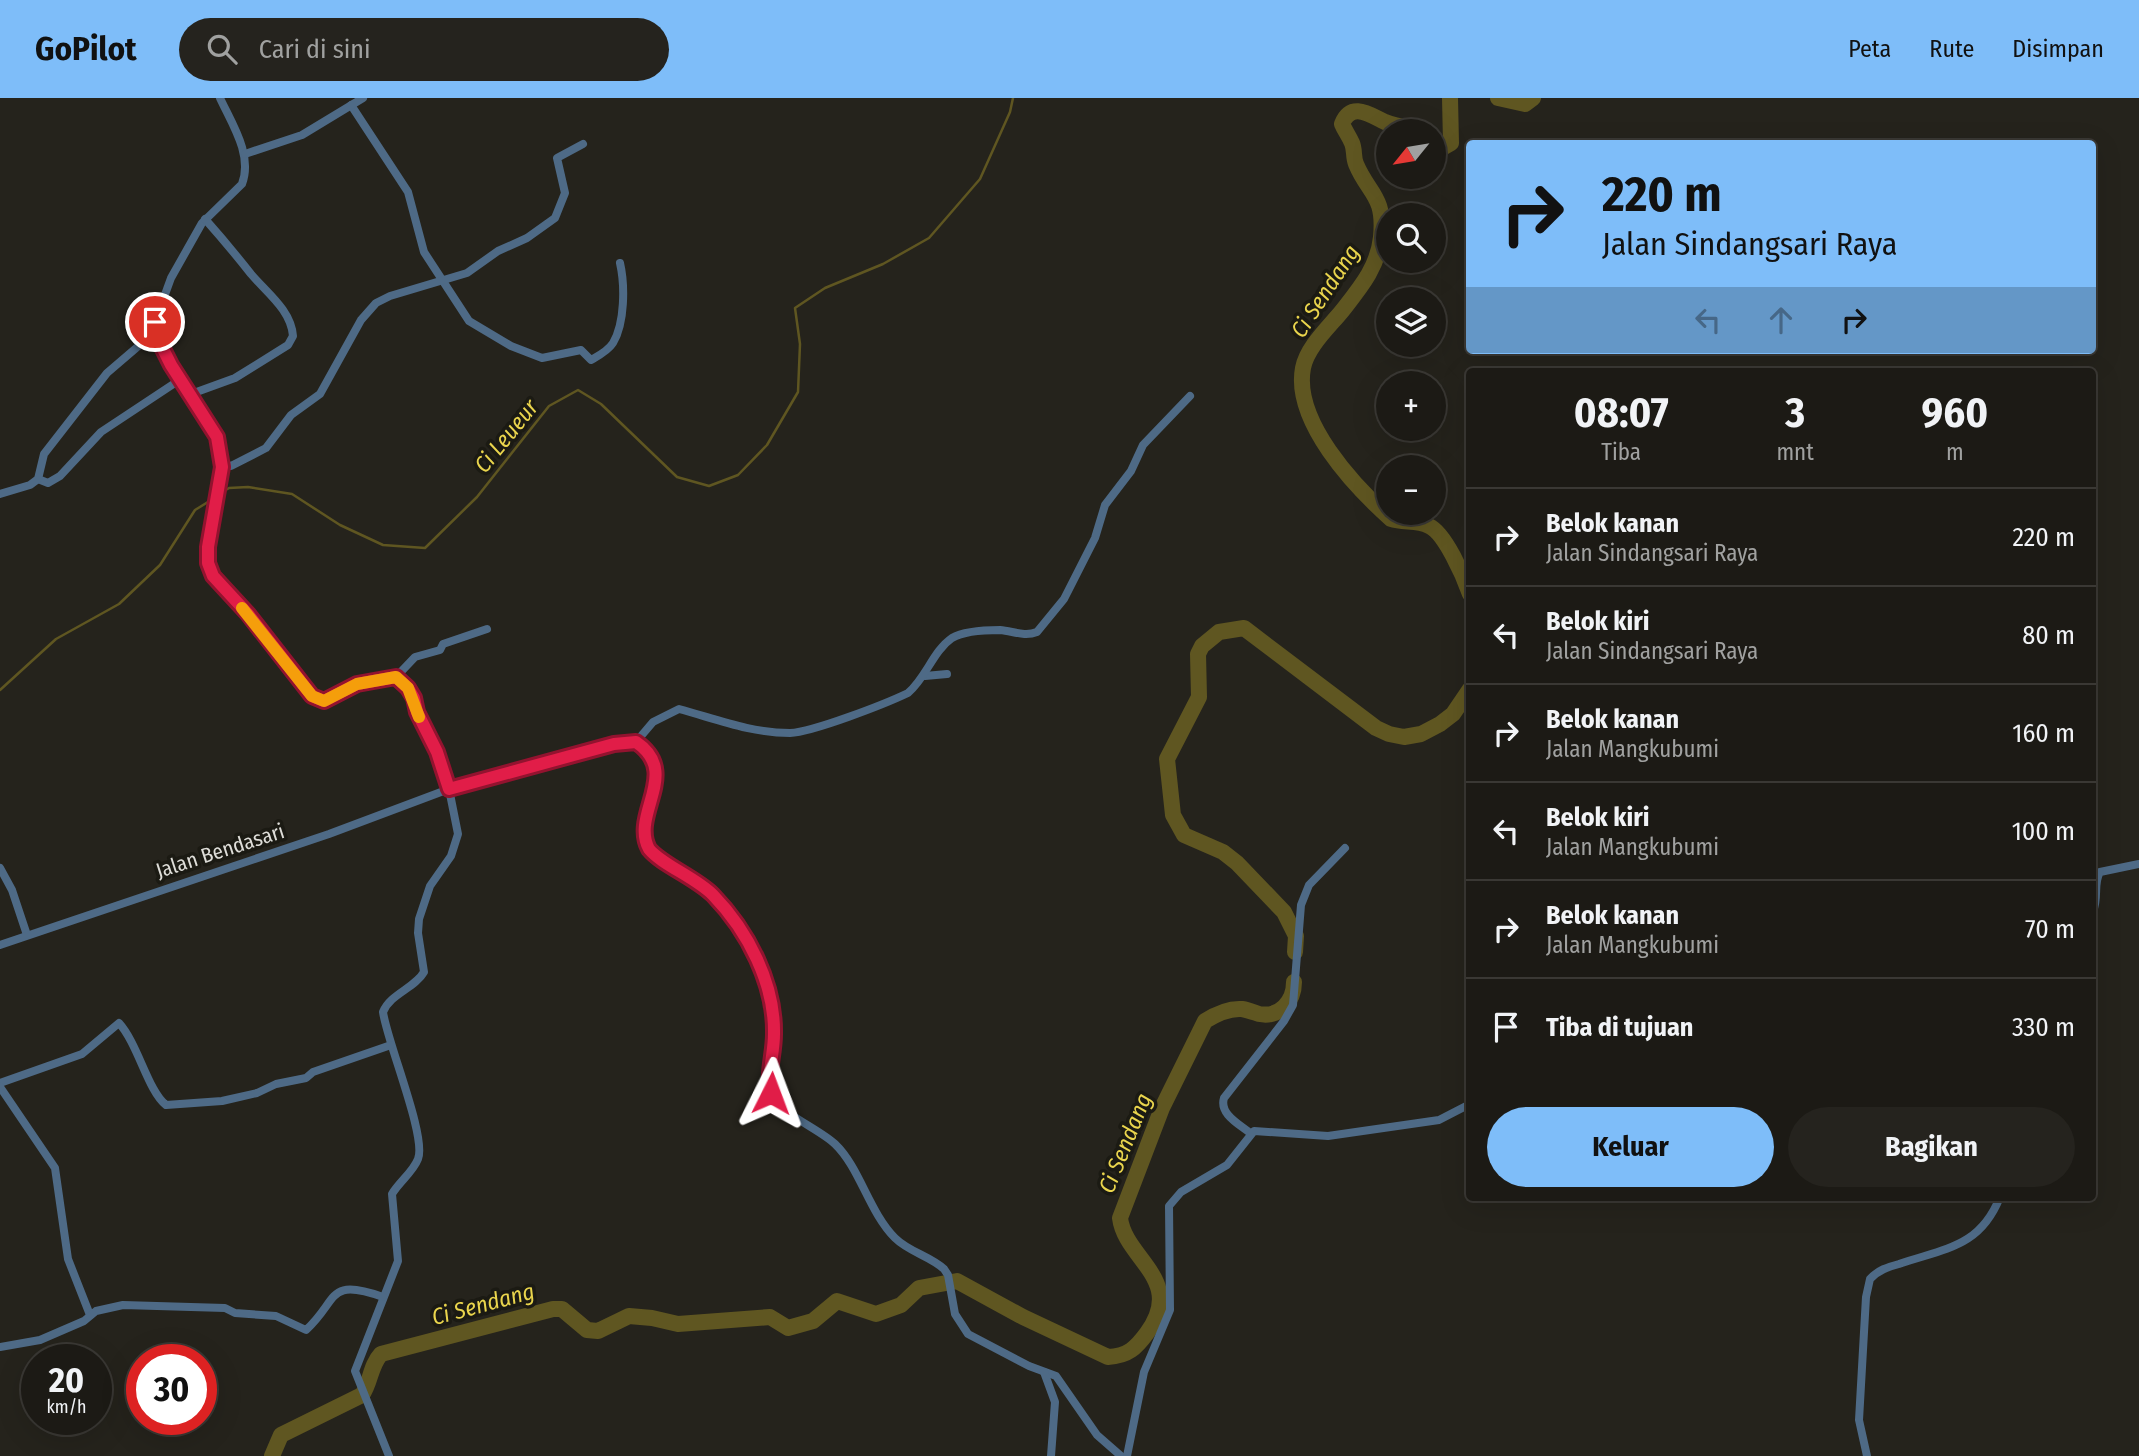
<!DOCTYPE html>
<html lang="id">
<meta charset="utf-8">
<style>
:root{--surface:#1c1a15;--page:#25231e;--text:#f1f3f6;--muted:#a0a1a0;--line:#3a3834;--accent:#7ebdf9}
body{margin:0;font-family:"Fira Sans Condensed",sans-serif;background:var(--page);color:var(--text);height:100vh;display:flex;flex-direction:column;font-size:26px;white-space:nowrap}
*{box-sizing:border-box;margin:0}
p{font-size:23px;color:var(--muted)}
.icon{flex:none;width:38px;height:38px;fill:none;stroke:currentColor;stroke-width:2;stroke-linecap:round;stroke-linejoin:round}
.map{position:relative;flex:1;overflow:hidden}
.drawer{position:absolute;left:1466px;top:270px;width:630px;height:833px;display:flex;flex-direction:column;background:var(--surface);border-radius:7px;box-shadow:0 7px 28px #0002,0 0 0 2px var(--line)}
.drawer>*{flex:none}
.hud{position:absolute;left:1466px;top:42px;width:630px;height:214px;border-radius:7px;box-shadow:0 7px 28px #0002,0 0 0 2px var(--line);background:#7ebdf9;color:#111;overflow:hidden}
.needle{width:46px;rotate:240deg}
.buttons{position:absolute;left:1376px;top:21px;display:grid;gap:14px}
.buttons a{display:grid;place-items:center;width:70px;height:70px;border-radius:50%;background:var(--surface);box-shadow:0 7px 28px #0002,0 0 0 2px var(--line);font-size:35px}
.speed{position:absolute;left:21px;top:1246px;display:flex;gap:14px;font-size:35px;font-weight:700;text-align:center}
.speed>*{display:grid;place-content:center;width:91px;height:91px;border-radius:50%;background:var(--surface);box-shadow:0 7px 28px #0002,0 0 0 2px var(--line);line-height:1}
.speed small{font-size:18px;font-weight:400}
.speed .limit{border:10px solid #d22;background:#fff;color:#111}
.pin{position:absolute;display:grid;place-items:center;width:60px;height:60px;color:#fff;margin:-30px;border:4px solid #fff;border-radius:50%;box-shadow:0 2px 7px #0007}
.me{position:absolute;width:77px;margin:-38px;rotate:3deg;stroke-linejoin:round;filter:drop-shadow(0 0 5px #0008)}
.turn{display:flex;align-items:center;gap:24px;height:147px;padding:0 21px;font-size:32px}
.turn .icon{width:91px;height:91px;stroke-width:2.5}
.turn b{display:block;font-size:49px;line-height:60px}
.lanes{display:flex;align-items:center;height:66px;padding:0 21px;background:#0003;justify-content:center;gap:35px;direction:ltr}
.lanes .off{opacity:.35}
.eta{display:flex;justify-content:space-evenly;align-items:center;height:119px;text-align:center}
.eta b{font-size:42px;font-weight:700;line-height:49px}
.action{display:flex;gap:14px;margin-top:auto;padding:14px 21px}
.action a{flex:1;height:80px;border-radius:42px;background:var(--accent);color:#111;font-size:28px;font-weight:700;line-height:80px;text-align:center}
.action a+a{background:var(--page);color:var(--text)}
ul{padding:0;list-style:none}
li{display:flex;align-items:center;gap:21px;height:98px;padding:0 21px;border-top:2px solid var(--line)}
li div{flex:1}
li b{display:block;font-size:26px}
li em{font-style:normal}
header{display:flex;align-items:center;gap:42px;box-sizing:border-box;height:98px;padding:0 35px;background:var(--accent);color:#111}
header strong{font-size:33px}
nav{display:flex;gap:38px;margin-inline-start:auto;font-size:24px}
.search{width:490px;height:63px;background:var(--page);display:flex;align-items:center;gap:18px;box-sizing:border-box;padding:0 24px;border-radius:38px;color:var(--muted);font-size:26px}
.map>svg:first-child{display:block}
.lines{fill:none;stroke-linecap:round;stroke-linejoin:round}
.stream{stroke:#5f5621;stroke-width:2.5}
.river{stroke:#5f5621;stroke-width:16}
.street{stroke:#4e6a86;stroke-width:8}
.route-casing{stroke:#92132f;stroke-width:18}
.route{stroke:#e11d48;stroke-width:12}
.slow{stroke:#f59e0b;stroke-width:12}
.labels{text-anchor:middle;stroke-width:7;stroke-linejoin:round;paint-order:stroke}
.street-label{font-size:21px;fill:#deddd8;stroke:#1b1a13}
.water-label{font-size:23px;font-style:italic;fill:#ead54d;stroke:#1b1a13}
</style>
<header>
<strong>GoPilot</strong>
<div class="search"><svg class="icon" aria-label="search" viewBox="0 0 24 24"><circle cx="10" cy="10" r="6"/><path d="M15 15l6 6"/></svg>Cari di sini</div>
<nav><a>Peta</a><a>Rute</a><a>Disimpan</a></nav>
</header>
<div class="map">
<svg width="2139" height="1358" viewBox="0 0 2139 1358">
<rect width="100%" height="100%" fill="#25231c"/>
<g class="lines">
<g class="stream">
<polyline points="221,395 229,390 248,389 292,396 340,427 383,447 425,450 477,399 549,308 578,292 601,306 677,379 709,388 738,377 767,347 798,294 800,246 795,210 825,190 883,166 929,140 980,81 1010,14 1013,0"/>
<polyline points="0,592 56,541 119,506 160,467 195,412 216,399"/>
</g>
<g class="river">
<polyline points="1498,0 1525,6 1533,0"/>
<path d="M1424 33C1411 30 1397 29 1385 24 1370 17 1351 3 1342 26 1345 33 1349 38 1352 45 1355 52 1353 59 1356 66 1369 97 1385 97 1381 139 1378 169 1360 190 1342 213 1329 229 1307 249 1303 270 1293 323 1354 388 1391 421 1403 425 1418 422 1429 428 1445 435 1464 479 1470 496"/>
<polyline points="1433,41 1444,49 1451,45 1450,0"/>
<polyline points="1295,854 1296,838 1284,814 1237,765 1223,754 1184,737 1173,717 1167,661 1199,599 1198,556 1202,548 1219,534 1244,530 1376,630 1389,636 1404,639 1421,636 1440,626 1453,616 1470,591"/>
<path d="M272 1358 281 1337 362 1297C371 1284 370 1268 381 1256L553 1211H562L587 1232 598 1233 629 1218 652 1220 678 1226 770 1219 788 1230 813 1223 837 1203 876 1216 901 1207 919 1190 957 1183 1023 1219 1108 1259C1128 1258 1136 1250 1147 1235 1186 1182 1125 1161 1120 1120L1162 1010 1205 923C1216 916 1229 910 1242 911 1248 912 1253 914 1259 916 1280 920 1294 903 1294 884"/>
</g>
<g class="street">
<path d="M220 0C232 26 253 57 242 86L202 125 171 180 155 224 157 239 171 267 217 339 222 369 208 465 213 478 248 516 312 598 324 603C348 591 369 580 396 579L408 590 437 654 449 691 458 736 451 758 430 788 419 821 418 835 424 874C415 890 390 896 383 914 387 944 427 1039 418 1061 413 1074 399 1084 392 1096L398 1163 355 1273 389 1358"/>
<path d="M351 7 408 94 424 154 469 223 511 248 542 260 581 252 591 262C598 258 608 253 613 245 625 225 625 187 620 165"/>
<polyline points="245,56 302,37 363,0"/>
<path d="M191 296 235 280 288 247 293 238C291 212 267 195 251 176 236 157 221 139 205 121"/>
<polyline points="221,366 231,368 266,350 291,317 320,296 361,222 376,205 390,198 467,175 498,153 527,140 555,120 565,95 557,60 583,46"/>
<polyline points="38,381 48,385 60,378 101,334 181,281"/>
<polyline points="0,396 30,387 38,381 44,356 107,275 156,233"/>
<polyline points="925,578 947,576"/>
<polyline points="396,579 415,559 440,552 443,546 487,531"/>
<path d="M636 644 653 624 679 611C716 621 751 635 790 635 813 634 885 606 908 595 926 580 933 553 952 540 964 533 986 532 1000 532 1013 533 1024 539 1037 534L1064 501 1095 440 1105 407 1131 373 1143 347 1190 298"/>
<polyline points="0,770 12,792 27,837"/>
<path d="M2093 813C2099 800 2093 785 2100 774L2139 766"/>
<path d="M0 847 329 736 449 691 576 655 636 644C682 675 633 718 646 746 652 761 697 782 713 797 727 811 740 831 750 848 769 878 776 916 774 951 772 964 767 979 770 993 776 1014 818 1030 835 1046 860 1070 869 1114 895 1140 909 1154 930 1158 944 1171L948 1177 955 1216 968 1236 1029 1268 1056 1278 1097 1337 1121 1358"/>
<path d="M0 985 82 956 119 925C138 946 148 993 166 1007L222 1003 257 995 276 986 306 980 313 974 391 947"/>
<polyline points="0,989 55,1070 68,1161 90,1217"/>
<path d="M1250 1035C1239 1026 1219 1016 1224 1000L1284 923 1293 907 1301 807 1309 787 1345 750"/>
<path d="M0 1249 40 1242 84 1223 96 1213 123 1207 225 1210 235 1215 276 1218 306 1232C339 1202 326 1179 383 1199"/>
<polyline points="1044,1274 1055,1304 1051,1358"/>
<polyline points="1127,1358 1144,1274 1170,1212 1169,1108 1181,1094 1227,1067 1254,1033 1328,1038 1439,1022 1470,1006"/>
<path d="M1867 1358 1859 1322 1866 1199 1870 1181C1878 1172 1888 1169 1899 1166 1946 1150 1980 1149 2000 1099"/>
</g>
</g>
<g class="lines">
<g class="route-casing">
<path id="route" d="M155 224 157 239 171 267 217 339 222 369 208 449V465L213 478 248 516 312 598 324 603 357 586 396 579 408 590 414 600 417 614 437 654 449 691 614 646 636 644C682 675 630 716 649 751 662 767 695 779 713 797 748 833 775 886 774 936 774 956 767 975 771 995"/>
</g>
<use href="#route" class="route"/>
<polyline class="slow" points="242,510 312,598 324,603 357,586 396,579 408,590 419,619"/>
</g>
<g class="labels">
<g class="street-label">
<text transform="translate(220 753) rotate(-18)" y="7">Jalan Bendasari</text>
</g>
<g class="water-label">
<text transform="translate(1325 193) rotate(-57)" y="8">Ci Sendang</text>
<text transform="translate(506 338) rotate(-51)" y="8">Ci Leueur</text>
<text transform="translate(1125 1045) rotate(-68)" y="8">Ci Sendang</text>
<text transform="translate(483 1206) rotate(-15)" y="8">Ci Sendang</text>
</g>
</g>
</svg>
<div class="buttons">
<a><svg class="needle" viewBox="-14 -14 28 28"><path d="M0-13l5 13h-10z" fill="#e53935"/><path d="M0 13l5-13h-10z" fill="#a0a1a0"/></svg></a>
<a><svg class="icon" aria-label="search" viewBox="0 0 24 24"><circle cx="10" cy="10" r="6"/><path d="M15 15l6 6"/></svg></a>
<a><svg class="icon" aria-label="layers" viewBox="0 0 24 24"><path d="M12 4l9 5-9 5-9-5zM3 14l9 5 9-5"/></svg></a>
<a>+</a>
<a>−</a>
</div>
<div class="speed"><div>20<small>km/h</small></div><div class="limit">30</div></div>
<div class="pin" style="left:155px;top:224px;background:#d93025"><svg class="icon" aria-label="arrive" viewBox="0 0 24 24"><path d="M6 21V4h12l-3 4 3 4H6"/></svg></div>
<svg class="me" style="left:771px;top:995px" viewBox="-20 -20 40 40"><path d="M0-17L14 15 0 8-14 15z" fill="#e11d48" stroke="#fff" stroke-width="4"/></svg>
<div class="hud">
<div class="turn"><svg class="icon" aria-label="right" viewBox="0 0 24 24"><path d="M7 20v-9h11M14 6l5 5-5 5"/></svg><div><b>220 m</b>Jalan Sindangsari Raya</div></div>
<div class="lanes"><svg class="icon off" aria-label="left" viewBox="0 0 24 24"><path d="M17 20v-9H6M10 6l-5 5 5 5"/></svg><svg class="icon off" aria-label="ahead" viewBox="0 0 24 24"><path d="M12 20V5M6 11l6-6 6 6"/></svg><svg class="icon" aria-label="right" viewBox="0 0 24 24"><path d="M7 20v-9h11M14 6l5 5-5 5"/></svg></div>
</div>
<section class="drawer">
<div class="eta">
<div><b>08:07</b><p>Tiba</p></div>
<div><b>3</b><p>mnt</p></div>
<div><b>960</b><p>m</p></div>
</div>
<ul>
<li><svg class="icon" aria-label="right" viewBox="0 0 24 24"><path d="M7 20v-9h11M14 6l5 5-5 5"/></svg><div><b>Belok kanan</b><p>Jalan Sindangsari Raya</p></div><em>220 m</em></li>
<li><svg class="icon" aria-label="left" viewBox="0 0 24 24"><path d="M17 20v-9H6M10 6l-5 5 5 5"/></svg><div><b>Belok kiri</b><p>Jalan Sindangsari Raya</p></div><em>80 m</em></li>
<li><svg class="icon" aria-label="right" viewBox="0 0 24 24"><path d="M7 20v-9h11M14 6l5 5-5 5"/></svg><div><b>Belok kanan</b><p>Jalan Mangkubumi</p></div><em>160 m</em></li>
<li><svg class="icon" aria-label="left" viewBox="0 0 24 24"><path d="M17 20v-9H6M10 6l-5 5 5 5"/></svg><div><b>Belok kiri</b><p>Jalan Mangkubumi</p></div><em>100 m</em></li>
<li><svg class="icon" aria-label="right" viewBox="0 0 24 24"><path d="M7 20v-9h11M14 6l5 5-5 5"/></svg><div><b>Belok kanan</b><p>Jalan Mangkubumi</p></div><em>70 m</em></li>
<li><svg class="icon" aria-label="arrive" viewBox="0 0 24 24"><path d="M6 21V4h12l-3 4 3 4H6"/></svg><div><b>Tiba di tujuan</b></div><em>330 m</em></li>
</ul>
<div class="action"><a>Keluar</a><a>Bagikan</a></div>
</section>
</div>
